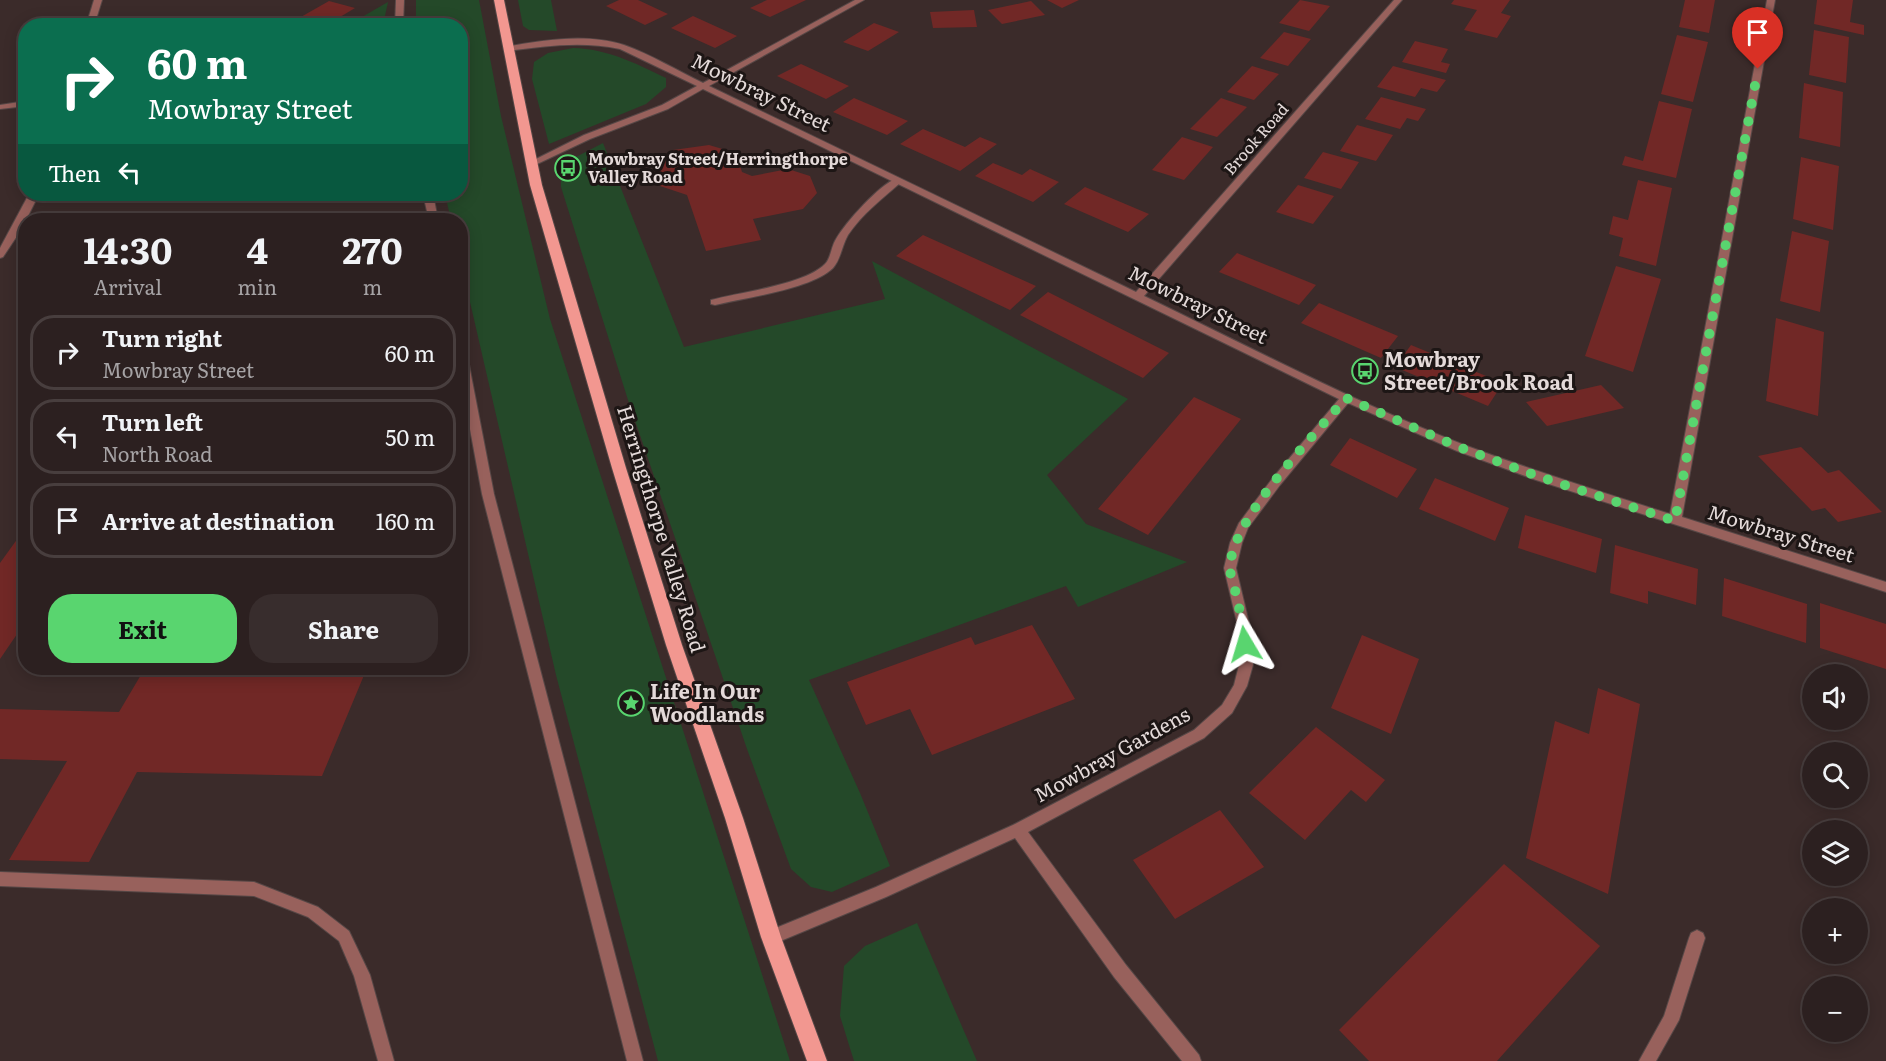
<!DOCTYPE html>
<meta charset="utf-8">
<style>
:root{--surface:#2c2020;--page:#382d2d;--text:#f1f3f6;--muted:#a6a3a5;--line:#483e3e;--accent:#59d56f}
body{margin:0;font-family:Literata,serif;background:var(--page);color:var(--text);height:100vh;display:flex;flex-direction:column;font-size:22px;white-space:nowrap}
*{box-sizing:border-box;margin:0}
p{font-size:20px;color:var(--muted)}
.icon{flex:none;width:33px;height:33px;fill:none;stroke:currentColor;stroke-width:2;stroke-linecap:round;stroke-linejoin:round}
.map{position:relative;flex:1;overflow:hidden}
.side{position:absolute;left:18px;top:213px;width:450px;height:462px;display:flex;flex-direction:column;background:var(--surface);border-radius:24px;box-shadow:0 3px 15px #0003,0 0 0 2px var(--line)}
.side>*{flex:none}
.guide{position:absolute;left:18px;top:18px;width:450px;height:183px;border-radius:24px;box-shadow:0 3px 15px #0003,0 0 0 2px var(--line);background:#0b6e4f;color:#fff;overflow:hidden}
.fabs{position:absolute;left:1802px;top:664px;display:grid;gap:12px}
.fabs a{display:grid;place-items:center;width:66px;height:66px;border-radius:50%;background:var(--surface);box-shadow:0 3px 15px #0003,0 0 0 2px var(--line);font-size:30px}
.pin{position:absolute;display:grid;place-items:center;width:51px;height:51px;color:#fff;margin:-62px -26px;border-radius:50% 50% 50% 0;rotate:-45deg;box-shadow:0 0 6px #0007}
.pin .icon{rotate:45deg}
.me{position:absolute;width:66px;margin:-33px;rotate:353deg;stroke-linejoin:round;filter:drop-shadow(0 0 4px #0008)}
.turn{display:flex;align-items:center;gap:21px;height:126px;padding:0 30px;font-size:27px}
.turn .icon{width:78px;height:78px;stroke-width:2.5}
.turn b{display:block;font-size:42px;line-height:51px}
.then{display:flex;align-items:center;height:57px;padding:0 30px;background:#0003;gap:12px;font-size:22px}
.eta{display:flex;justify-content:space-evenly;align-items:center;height:102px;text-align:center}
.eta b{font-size:36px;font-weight:700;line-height:42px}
.cta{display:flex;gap:12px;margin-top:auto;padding:12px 30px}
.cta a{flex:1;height:69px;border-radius:24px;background:var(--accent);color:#111;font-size:24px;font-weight:700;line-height:69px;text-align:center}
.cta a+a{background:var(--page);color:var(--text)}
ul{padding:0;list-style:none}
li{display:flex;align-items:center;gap:18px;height:75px;margin:0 12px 9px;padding:0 18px;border:3px solid var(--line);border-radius:24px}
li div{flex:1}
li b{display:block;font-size:22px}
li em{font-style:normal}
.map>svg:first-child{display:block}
.green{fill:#244929}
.building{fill:#712826}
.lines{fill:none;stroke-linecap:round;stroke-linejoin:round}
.service-casing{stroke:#564746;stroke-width:2}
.minor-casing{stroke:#564746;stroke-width:2}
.primary-casing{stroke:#564746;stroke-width:2}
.service{fill:#98615c;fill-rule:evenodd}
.minor{fill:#98615c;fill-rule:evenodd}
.primary{fill:#f29790;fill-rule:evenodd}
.route{stroke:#59d56f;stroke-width:10;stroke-dasharray:0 18}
.labels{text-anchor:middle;stroke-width:6;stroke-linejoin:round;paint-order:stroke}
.far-street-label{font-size:16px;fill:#e4dad9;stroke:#1d1615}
.far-poi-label{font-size:16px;font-weight:bold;fill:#e4dad9;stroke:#1d1615;text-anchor:start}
.street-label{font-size:20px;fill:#e4dad9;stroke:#1d1615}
.poi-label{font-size:20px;font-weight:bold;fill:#e4dad9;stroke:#1d1615;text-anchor:start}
</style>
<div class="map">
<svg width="1886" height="1061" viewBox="0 0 1886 1061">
<rect width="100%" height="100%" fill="#3b2b2a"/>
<g class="green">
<polygon points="416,0 479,0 501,116 550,319 790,1061 658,1061 556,675 461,263 460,220 451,220 445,194 460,194 460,26 416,25"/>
<polygon points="518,0 551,0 557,31 529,30 523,26"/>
<polygon points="388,2 383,25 348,25"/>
<path d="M573 48C608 49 635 63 666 78V87L646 104 549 144 532 79 534 62 548 53Z"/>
<polygon points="603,143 684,347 885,299 872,261 1128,399 1047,475 1086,524 1187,562 1078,607 1066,586 809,680 860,793 890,866 832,892 811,887 791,869 747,749 628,400 561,187 561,170 574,158"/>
<polygon points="917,923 977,1061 854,1061 840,1016 844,966 865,946"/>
</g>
<g class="building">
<polygon points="619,0 638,0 668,14 645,25 606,6"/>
<polygon points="767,0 806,0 770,17 750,8"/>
<polygon points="1047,0 1079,0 1062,8"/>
<polygon points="1300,0 1330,6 1309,31 1279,23"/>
<polygon points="1454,0 1510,0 1501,13 1511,16 1497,38 1464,30 1477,10 1451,4"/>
<polygon points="1685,0 1715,0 1709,33 1679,27"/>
<polygon points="1817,0 1853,0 1850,22 1864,25 1864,35 1814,24"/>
<polygon points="329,1 355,8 325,26 285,26"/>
<polygon points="1031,1 1045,15 1002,24 988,10"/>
<polygon points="974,10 977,27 933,28 930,12"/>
<polygon points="693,16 737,36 715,48 671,28"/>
<polygon points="874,23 899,32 868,51 843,42"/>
<polygon points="1814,30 1849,37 1846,83 1809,75"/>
<polygon points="1284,32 1311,39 1288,66 1260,58"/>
<polygon points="1677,35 1708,42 1693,102 1661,94"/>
<polygon points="1415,41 1448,49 1441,62 1450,64 1446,73 1402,62"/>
<polygon points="801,64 849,86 826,99 777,76"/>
<polygon points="1252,66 1279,74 1254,100 1227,92"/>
<polygon points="1393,66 1446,80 1437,92 1421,88 1415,97 1377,87"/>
<polygon points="1804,83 1843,92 1840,147 1799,138"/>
<polygon points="1381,97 1426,109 1418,121 1407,118 1400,129 1365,119"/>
<polygon points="854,98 908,121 887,135 833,112"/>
<polygon points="1221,98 1247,107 1217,137 1190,129"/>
<polygon points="1659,101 1692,109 1676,178 1622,165 1625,156 1643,161"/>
<polygon points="1357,125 1393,135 1376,161 1340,151"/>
<polygon points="923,129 965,147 980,137 997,144 960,171 900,144"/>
<polygon points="1182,137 1213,147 1184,180 1152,170"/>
<polygon points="709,145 736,153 742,172 752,176 788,169 810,176 817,193 803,209 753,219 761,240 706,251 687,195 660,186 655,168 673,150"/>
<polygon points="1323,152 1359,162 1341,189 1304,178"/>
<polygon points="1801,157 1839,166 1833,230 1793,219"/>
<polygon points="993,163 1022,175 1030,169 1059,182 1033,202 975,176"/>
<polygon points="1638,180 1672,188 1656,266 1619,256 1623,238 1609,234 1613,216 1628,220"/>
<polygon points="1298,185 1334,196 1313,224 1276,212"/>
<polygon points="1085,187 1149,214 1128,232 1064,204"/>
<polygon points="1792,231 1829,241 1820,312 1780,301"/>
<polygon points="923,235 1036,286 1010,310 896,256"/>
<polygon points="1237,253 1316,285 1299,305 1219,272"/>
<polygon points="1616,266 1661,279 1633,372 1585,356"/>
<polygon points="1048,292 1169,353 1143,378 1020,315"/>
<polygon points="1319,303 1398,336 1381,358 1301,323"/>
<polygon points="1776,318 1824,332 1818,416 1766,401"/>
<polygon points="1411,345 1503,383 1488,406 1395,367"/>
<polygon points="1601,385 1624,408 1547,426 1526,402"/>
<polygon points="1194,397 1241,419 1148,535 1098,509"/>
<polygon points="1350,438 1417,469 1397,498 1330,465"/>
<polygon points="1801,447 1828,473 1839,470 1882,512 1838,522 1825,508 1812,511 1758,456"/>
<polygon points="1435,478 1509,508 1495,541 1419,509"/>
<polygon points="1525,515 1602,539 1596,573 1518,548"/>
<polygon points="26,527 26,621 0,659 0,563"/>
<polygon points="1615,545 1698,569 1696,605 1648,591 1648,604 1610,593"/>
<polygon points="1724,578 1807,604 1806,643 1722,616"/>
<polygon points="1820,603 1886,624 1886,669 1820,648"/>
<polygon points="1032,625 1075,699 932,755 910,709 866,725 847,682 971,637 975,645"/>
<polygon points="1362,635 1419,659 1391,734 1331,708"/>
<polygon points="145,668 367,668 322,776 137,772 89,862 9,860 67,761 0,759 0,709 119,712"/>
<polygon points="1598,688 1640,704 1608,894 1526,858 1555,721 1589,734"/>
<polygon points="1316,727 1385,780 1366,802 1351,790 1305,840 1249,793"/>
<polygon points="1220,810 1264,867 1175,919 1133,860"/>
<polygon points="1504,864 1600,946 1497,1061 1369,1061 1339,1030"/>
</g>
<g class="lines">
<g class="service-casing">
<g id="service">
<path d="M897 178 900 179V183C882 199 862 214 848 235 842 245 841 259 833 268 812 289 744 298 715 305L711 304V300C740 292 804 285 825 264 831 258 831 247 836 239 846 222 879 185 897 178Z"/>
<polygon points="0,872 254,882 318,907 349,931 370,975 394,1061 378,1061 354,976 339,941 308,917 254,896 0,886"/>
</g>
</g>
<g class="minor-casing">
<g id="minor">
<polygon points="94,0 102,0 94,26 86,26"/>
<polygon points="396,0 404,0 403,26 395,26"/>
<path d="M855 0H864L709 86 1136 292 1394 0H1402L1144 296C1250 347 1356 403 1467 446 1534 471 1602 492 1670 514L1767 0H1775L1682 517 1886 582V592L1536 480 1457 451 1348 403 1280 485 1248 528 1242 543 1236 568 1249 623 1253 665 1247 686 1232 713 1204 738 1028 832 1126 965 1199 1055 1201 1061H1182L1114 977 1015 838 886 897 771 945 766 942 763 937 766 932 876 887 1013 825 1194 730 1222 705 1234 685 1239 665 1237 623 1224 568 1230 543 1239 523 1272 479 1339 399 703 89 668 109 590 139 535 165 528 163 584 135 662 105 697 86 620 49C582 41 545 46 508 51L504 49 505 47C542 40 587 33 624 45 650 54 678 71 703 83Z"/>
<polygon points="26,101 26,106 0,109 0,105"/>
<polygon points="29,194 39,194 21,230 3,257 0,258 0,248"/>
<polygon points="423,194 433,194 438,220 429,220"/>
<polygon points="460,341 465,344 494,494 643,1061 627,1061 482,494 460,375"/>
<polygon points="1697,930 1703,933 1705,938 1679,1020 1656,1061 1639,1061 1664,1016 1689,938 1691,933"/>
</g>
</g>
<g class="primary-casing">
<polygon id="primary" points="494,0 504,0 542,185 626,468 682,645 743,818 781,937 827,1061 807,1061 761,937 725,818 666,645 612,468 530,185"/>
</g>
<use href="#service" class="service"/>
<use href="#minor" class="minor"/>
<use href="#primary" class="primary"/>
</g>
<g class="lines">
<path class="route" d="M1245 644C1243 627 1240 611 1236 594 1234 586 1230 576 1230 567 1232 518 1314 436 1346 398L1461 448 1540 477 1675 521 1758 69"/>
</g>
<defs>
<g id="bus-ring" transform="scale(1.35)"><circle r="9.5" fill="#1d1615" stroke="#59d56f" stroke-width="1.5"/><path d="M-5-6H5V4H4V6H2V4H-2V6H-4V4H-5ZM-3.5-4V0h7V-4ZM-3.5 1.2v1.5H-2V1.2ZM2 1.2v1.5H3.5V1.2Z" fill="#59d56f"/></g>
<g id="sight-ring" transform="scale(1.35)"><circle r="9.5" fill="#1d1615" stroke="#59d56f" stroke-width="1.5"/><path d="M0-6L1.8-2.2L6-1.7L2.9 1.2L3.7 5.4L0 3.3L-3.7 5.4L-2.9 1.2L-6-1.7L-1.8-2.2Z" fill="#59d56f"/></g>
</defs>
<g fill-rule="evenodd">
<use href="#bus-ring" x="568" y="168"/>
<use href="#bus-ring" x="1365" y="371"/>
<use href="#sight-ring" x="631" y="703"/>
</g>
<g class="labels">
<g class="far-street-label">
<text transform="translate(1256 139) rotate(-49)" y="6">Brook Road</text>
</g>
<g class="far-poi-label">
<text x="588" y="165">Mowbray Street/Herringthorpe<tspan x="588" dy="18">Valley Road</tspan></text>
</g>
<g class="street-label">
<text transform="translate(761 93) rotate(26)" y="7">Mowbray Street</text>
<text transform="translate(1198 305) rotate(26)" y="7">Mowbray Street</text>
<text transform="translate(661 529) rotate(73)" y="7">Herringthorpe Valley Road</text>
<text transform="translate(1781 534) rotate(17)" y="7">Mowbray Street</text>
<text transform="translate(1112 755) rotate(-29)" y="7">Mowbray Gardens</text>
</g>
<g class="poi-label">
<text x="1384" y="367">Mowbray<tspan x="1384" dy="23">Street/Brook Road</tspan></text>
<text x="650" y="699">Life In Our<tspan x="650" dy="23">Woodlands</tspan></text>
</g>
</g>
</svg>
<div class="fabs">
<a><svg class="icon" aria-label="sound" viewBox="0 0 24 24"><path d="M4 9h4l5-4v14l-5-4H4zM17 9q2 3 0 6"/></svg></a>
<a><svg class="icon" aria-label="search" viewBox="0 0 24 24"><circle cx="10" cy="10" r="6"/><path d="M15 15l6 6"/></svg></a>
<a><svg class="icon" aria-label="layers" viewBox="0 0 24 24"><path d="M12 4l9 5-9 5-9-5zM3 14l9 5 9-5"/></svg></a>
<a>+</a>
<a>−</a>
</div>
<div class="pin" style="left:1758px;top:69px;background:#d93025"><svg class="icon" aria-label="arrive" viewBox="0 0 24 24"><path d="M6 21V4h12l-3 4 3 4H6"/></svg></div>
<svg class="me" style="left:1245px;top:644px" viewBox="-20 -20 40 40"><path d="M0-17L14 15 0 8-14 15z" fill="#59d56f" stroke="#fff" stroke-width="4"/></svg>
<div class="guide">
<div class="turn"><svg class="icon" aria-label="right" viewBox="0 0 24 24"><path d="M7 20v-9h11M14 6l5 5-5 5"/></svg><div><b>60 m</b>Mowbray Street</div></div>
<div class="then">Then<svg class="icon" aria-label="left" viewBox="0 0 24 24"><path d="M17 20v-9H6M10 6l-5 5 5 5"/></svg></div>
</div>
<section class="side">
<div class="eta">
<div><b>14:30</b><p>Arrival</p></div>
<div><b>4</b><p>min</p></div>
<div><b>270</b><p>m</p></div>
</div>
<ul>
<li><svg class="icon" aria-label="right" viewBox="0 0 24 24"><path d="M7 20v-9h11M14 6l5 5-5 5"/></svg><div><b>Turn right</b><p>Mowbray Street</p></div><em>60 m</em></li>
<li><svg class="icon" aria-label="left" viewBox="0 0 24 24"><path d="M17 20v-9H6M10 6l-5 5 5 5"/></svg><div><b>Turn left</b><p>North Road</p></div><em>50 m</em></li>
<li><svg class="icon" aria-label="arrive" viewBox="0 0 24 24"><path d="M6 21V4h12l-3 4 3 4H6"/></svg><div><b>Arrive at destination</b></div><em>160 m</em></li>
</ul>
<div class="cta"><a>Exit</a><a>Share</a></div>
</section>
</div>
